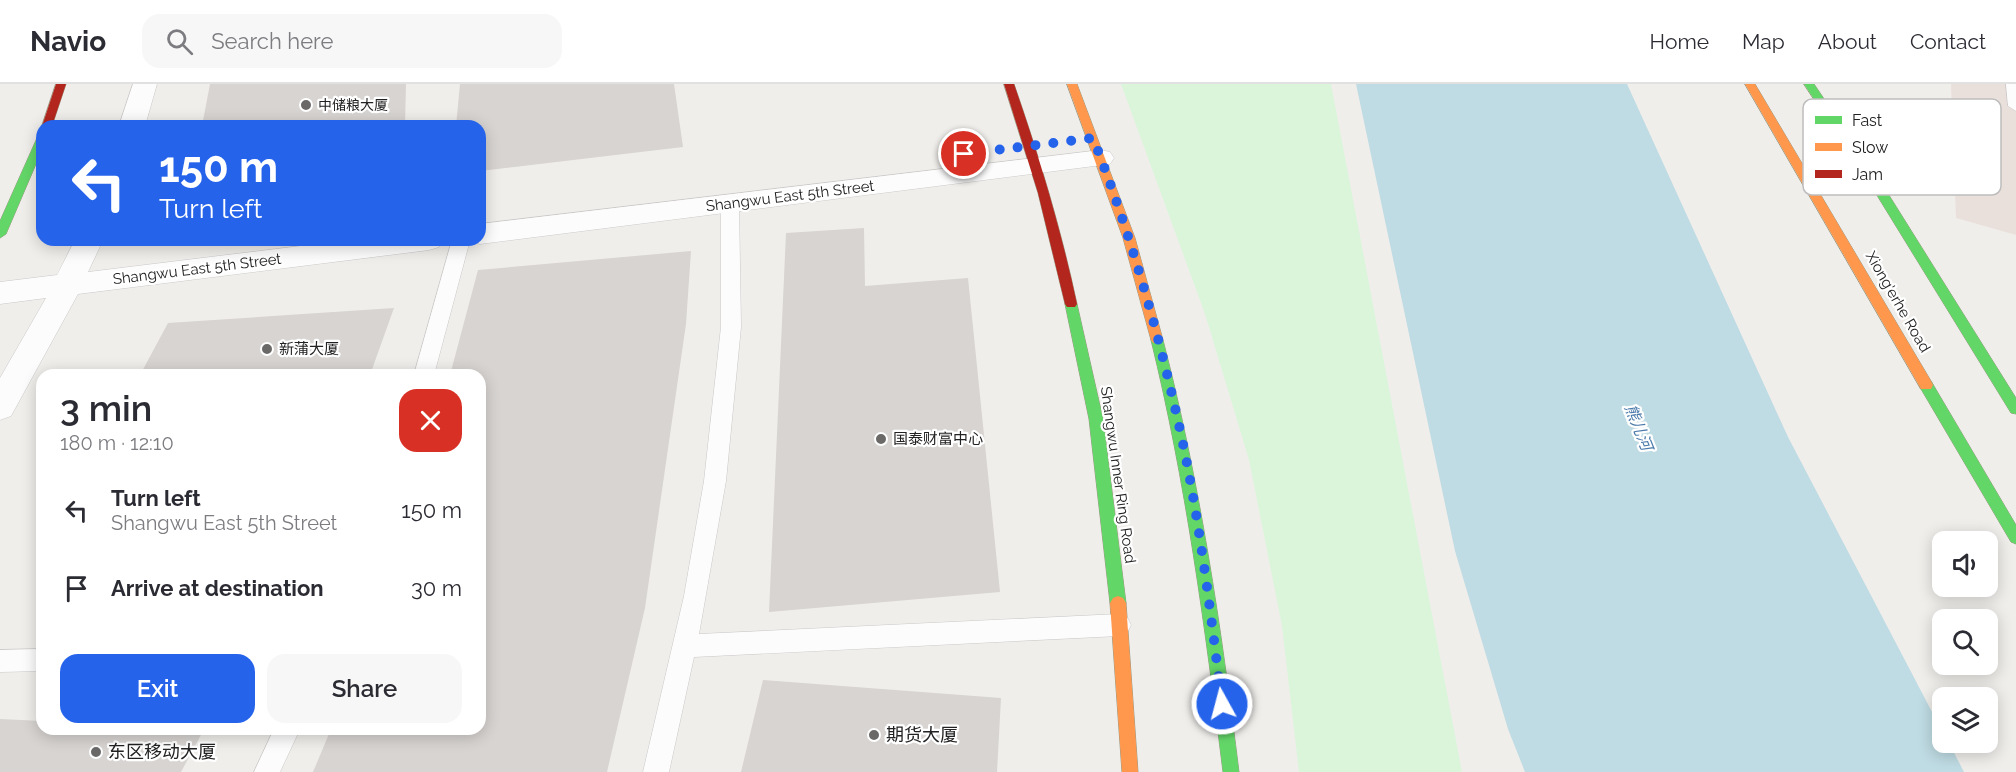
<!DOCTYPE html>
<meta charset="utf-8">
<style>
:root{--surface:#fff;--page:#f7f7f7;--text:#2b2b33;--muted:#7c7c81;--line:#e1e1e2;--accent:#2563eb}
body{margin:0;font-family:Raleway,"Noto Sans SC",sans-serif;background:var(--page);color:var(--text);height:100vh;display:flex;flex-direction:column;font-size:22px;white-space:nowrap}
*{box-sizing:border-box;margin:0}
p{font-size:20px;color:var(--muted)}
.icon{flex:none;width:33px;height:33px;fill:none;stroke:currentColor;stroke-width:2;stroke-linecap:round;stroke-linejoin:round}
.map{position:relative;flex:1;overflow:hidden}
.side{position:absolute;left:36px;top:285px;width:450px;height:366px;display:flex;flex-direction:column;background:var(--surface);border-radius:18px;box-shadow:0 3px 15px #0003}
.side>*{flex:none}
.guide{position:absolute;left:36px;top:36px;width:450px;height:126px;border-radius:18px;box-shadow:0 3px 15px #0003;background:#2563eb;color:#fff;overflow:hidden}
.tools{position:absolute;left:1932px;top:447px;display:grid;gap:12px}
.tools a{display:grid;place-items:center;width:66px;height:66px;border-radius:12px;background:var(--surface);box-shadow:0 3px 15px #0003;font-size:30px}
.pin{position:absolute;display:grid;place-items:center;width:51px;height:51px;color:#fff;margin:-26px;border:3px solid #fff;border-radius:50%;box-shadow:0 2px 6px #0007}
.me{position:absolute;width:66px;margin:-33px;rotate:353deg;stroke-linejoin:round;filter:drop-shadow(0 0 4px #0008)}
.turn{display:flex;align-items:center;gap:21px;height:126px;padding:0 24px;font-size:27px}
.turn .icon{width:78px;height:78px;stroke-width:2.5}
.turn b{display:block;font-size:42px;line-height:51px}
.round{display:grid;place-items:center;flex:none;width:63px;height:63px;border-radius:18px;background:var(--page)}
.headline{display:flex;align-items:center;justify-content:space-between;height:102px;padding:0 24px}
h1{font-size:36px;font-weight:600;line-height:45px}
.cta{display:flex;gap:12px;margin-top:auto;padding:12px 24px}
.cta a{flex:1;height:69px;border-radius:18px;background:var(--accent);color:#fff;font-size:24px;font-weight:600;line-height:69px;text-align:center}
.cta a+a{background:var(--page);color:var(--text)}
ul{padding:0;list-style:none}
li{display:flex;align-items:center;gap:18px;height:78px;padding:0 24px}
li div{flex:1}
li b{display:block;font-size:22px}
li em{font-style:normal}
header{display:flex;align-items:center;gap:36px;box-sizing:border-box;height:84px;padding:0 30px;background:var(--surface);border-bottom:2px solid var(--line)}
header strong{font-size:28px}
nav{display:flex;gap:33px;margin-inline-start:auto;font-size:21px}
.search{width:420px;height:54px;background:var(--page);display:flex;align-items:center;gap:15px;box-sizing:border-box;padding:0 21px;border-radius:18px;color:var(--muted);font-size:22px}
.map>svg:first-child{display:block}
.military{fill:#eae0db}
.park{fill:#daf5da}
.water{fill:#bfdbe3}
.building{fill:#d7d4d2}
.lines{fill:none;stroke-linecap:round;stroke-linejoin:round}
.lane-casing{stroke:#c9c8c7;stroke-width:1}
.street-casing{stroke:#c9c8c7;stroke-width:1}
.fast-casing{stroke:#999a82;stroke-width:1}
.slow-casing{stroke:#999a82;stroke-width:1}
.jam-casing{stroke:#999a82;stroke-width:1}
.lane{fill:#fdfcfc;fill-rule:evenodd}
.street{fill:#fdfcfc;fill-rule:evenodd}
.fast{fill:#63d668;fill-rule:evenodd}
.slow{fill:#ff974d;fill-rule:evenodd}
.jam{fill:#b3261e;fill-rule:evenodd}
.route{stroke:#2563eb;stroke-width:10;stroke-dasharray:0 18}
.poi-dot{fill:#6a6968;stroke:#fff;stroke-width:2}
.labels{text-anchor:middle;stroke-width:4.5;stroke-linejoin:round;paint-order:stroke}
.far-poi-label{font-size:14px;fill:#222;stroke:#fff;text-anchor:start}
.street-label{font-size:15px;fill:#222;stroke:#fff}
.poi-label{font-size:15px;fill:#222;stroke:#fff;text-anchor:start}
.water-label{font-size:16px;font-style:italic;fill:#4a7aab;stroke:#fff}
.near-poi-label{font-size:18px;fill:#222;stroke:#fff;text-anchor:start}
.key{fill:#fff;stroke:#bdbdbd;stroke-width:1.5}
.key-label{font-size:16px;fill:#222}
</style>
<header>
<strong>Navio</strong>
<div class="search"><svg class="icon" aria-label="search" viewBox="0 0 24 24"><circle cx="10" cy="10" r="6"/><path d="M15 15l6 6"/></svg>Search here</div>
<nav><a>Home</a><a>Map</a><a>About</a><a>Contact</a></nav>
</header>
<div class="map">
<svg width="2016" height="688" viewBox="0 0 2016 688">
<rect width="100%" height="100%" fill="#f0eeeb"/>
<polygon class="military" points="1951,0 2016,0 2016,151 1956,134"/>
<polygon class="park" points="1121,0 1331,0 1462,688 1299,688 1282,542 1249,376 1205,230"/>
<polygon class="water" points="1356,0 1627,0 1788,353 1942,647 1942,658 1949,659 1964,688 1525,688 1508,645 1455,467"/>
<g class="building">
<polygon points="210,0 406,0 405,42 202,42"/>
<polygon points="460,0 674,0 683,63 480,87 480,42 456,42"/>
<polygon points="864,144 865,202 968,194 1000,508 769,528 786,149"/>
<polygon points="691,167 686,240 645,524 607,688 313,688 331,645 480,645 480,291 450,291 478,186"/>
<polygon points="394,224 370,291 140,291 168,239"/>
<polygon points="763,596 1001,614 997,688 741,688"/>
<polygon points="0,635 42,637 42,645 203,647 181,688 0,688"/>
</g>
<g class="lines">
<g class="lane-casing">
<g id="lane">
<polygon points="2006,0 2016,0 2016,27 2008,22"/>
<polygon points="730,113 736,115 739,119 741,243 726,397 699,550 1119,530 1127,533 1131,541 1127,549 1119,552 694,573 669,688 643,688 684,512 704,397 721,243 721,119 724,115"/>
<polygon points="452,156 470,156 434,291 414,291"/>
<polygon points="42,565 42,587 0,588 0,566"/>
<polygon points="274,645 300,645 280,688 254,688"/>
</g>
</g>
<g class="street-casing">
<g id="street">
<polygon points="133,0 157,0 145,42 119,42"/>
<polygon points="1101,66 1110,68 1114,74 1110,80 480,160 469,156 480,156 480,140"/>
<polygon points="75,156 103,156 88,188 349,156 443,156 439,163 429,166 78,210 11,332 0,336 0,294 46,214 0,220 0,198 57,191"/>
</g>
</g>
<g class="fast-casing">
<g id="fast">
<polygon points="1804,0 1814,0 1887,108 2016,314 2016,330 2011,329 1878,113"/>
<polygon points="42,51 42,66 6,150 0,154 0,137 37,54"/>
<polygon points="1071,216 1077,220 1103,335 1126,519 1123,524 1118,526 1113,524 1110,519 1089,335 1065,220"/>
<path d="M1157 251 1163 256C1200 398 1221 542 1239 688H1223C1205 543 1186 398 1151 256Z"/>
<polygon points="1926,296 1931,297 2016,441 2016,460 2011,458 1921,305 1919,301"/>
</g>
</g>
<g class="slow-casing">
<g id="slow">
<polygon points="1067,0 1077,0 1135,154 1163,256 1161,259 1153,259 1151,256 1123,154"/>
<polygon points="1745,0 1755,0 1931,297 1933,301 1931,305 1921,305"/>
<polygon points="1118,512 1123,514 1126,519 1138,688 1122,688 1110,519 1113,514"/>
</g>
</g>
<g class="jam-casing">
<g id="jam">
<polygon points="56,0 66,0 52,42 42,42"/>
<path d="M1004 0H1014C1039 72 1061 145 1077 220L1075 223H1067L1065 220 1038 109Z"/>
</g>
</g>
<use href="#lane" class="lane"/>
<use href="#street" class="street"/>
<use href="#fast" class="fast"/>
<use href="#slow" class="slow"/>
<use href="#jam" class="jam"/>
</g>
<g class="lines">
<path class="route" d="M964 70 1093 54C1128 143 1155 236 1176 328 1198 422 1210 524 1222 620"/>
</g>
<g class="poi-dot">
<circle cx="306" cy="21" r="6"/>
<circle cx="267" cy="265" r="6"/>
<circle cx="881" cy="355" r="6"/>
<circle cx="874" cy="651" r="6"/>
<circle cx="96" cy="668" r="6"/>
</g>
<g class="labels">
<g class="far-poi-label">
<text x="318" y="26">中储粮大厦</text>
</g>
<g class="street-label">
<text transform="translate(790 112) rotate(-7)" y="5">Shangwu East 5th Street</text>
<text transform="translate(197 185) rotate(-7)" y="5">Shangwu East 5th Street</text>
<text transform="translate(1898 218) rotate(60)" y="5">Xiong'erhe Road</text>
<text transform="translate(1118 391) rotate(82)" y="5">Shangwu Inner Ring Road</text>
</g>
<g class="poi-label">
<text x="279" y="270">新蒲大厦</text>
<text x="893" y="360">国泰财富中心</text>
</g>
<g class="water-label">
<text transform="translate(1639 343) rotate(68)" y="6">熊儿河</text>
</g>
<g class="near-poi-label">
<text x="886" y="657">期货大厦</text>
<text x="108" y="674">东区移动大厦</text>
</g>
</g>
<rect x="1803" y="15" width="198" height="96" rx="9" class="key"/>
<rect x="1815" y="32" width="27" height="8" fill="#63d668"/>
<rect x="1815" y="59" width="27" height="8" fill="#ff974d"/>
<rect x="1815" y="86" width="27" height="8" fill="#b3261e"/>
<g class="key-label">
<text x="1852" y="42">Fast</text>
<text x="1852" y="69">Slow</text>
<text x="1852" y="96">Jam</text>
</g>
</svg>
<div class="tools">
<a><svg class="icon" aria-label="sound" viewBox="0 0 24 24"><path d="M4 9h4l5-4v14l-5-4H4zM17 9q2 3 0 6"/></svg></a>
<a><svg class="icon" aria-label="search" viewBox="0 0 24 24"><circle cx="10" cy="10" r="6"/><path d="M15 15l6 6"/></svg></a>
<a><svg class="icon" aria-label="layers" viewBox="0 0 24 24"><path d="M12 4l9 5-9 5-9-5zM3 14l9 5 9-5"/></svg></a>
</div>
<div class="pin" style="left:964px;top:70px;background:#d93025"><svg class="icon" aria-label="arrive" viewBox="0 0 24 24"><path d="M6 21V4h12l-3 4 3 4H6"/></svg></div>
<svg class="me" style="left:1222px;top:620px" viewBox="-20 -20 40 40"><circle r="17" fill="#2563eb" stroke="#fff" stroke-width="3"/><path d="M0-11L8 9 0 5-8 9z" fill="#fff"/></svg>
<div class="guide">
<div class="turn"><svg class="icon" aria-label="left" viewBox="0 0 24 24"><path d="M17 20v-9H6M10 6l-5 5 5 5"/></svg><div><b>150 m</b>Turn left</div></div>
</div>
<section class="side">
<div class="headline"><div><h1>3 min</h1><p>180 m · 12:10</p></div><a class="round" style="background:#d93025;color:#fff"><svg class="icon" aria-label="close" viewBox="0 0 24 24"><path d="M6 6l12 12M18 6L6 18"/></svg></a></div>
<ul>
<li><svg class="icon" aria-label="left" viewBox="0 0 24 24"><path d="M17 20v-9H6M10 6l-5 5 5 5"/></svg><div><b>Turn left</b><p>Shangwu East 5th Street</p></div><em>150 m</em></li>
<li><svg class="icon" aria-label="arrive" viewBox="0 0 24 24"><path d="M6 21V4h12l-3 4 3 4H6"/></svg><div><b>Arrive at destination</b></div><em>30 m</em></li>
</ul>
<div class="cta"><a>Exit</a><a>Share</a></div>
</section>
</div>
